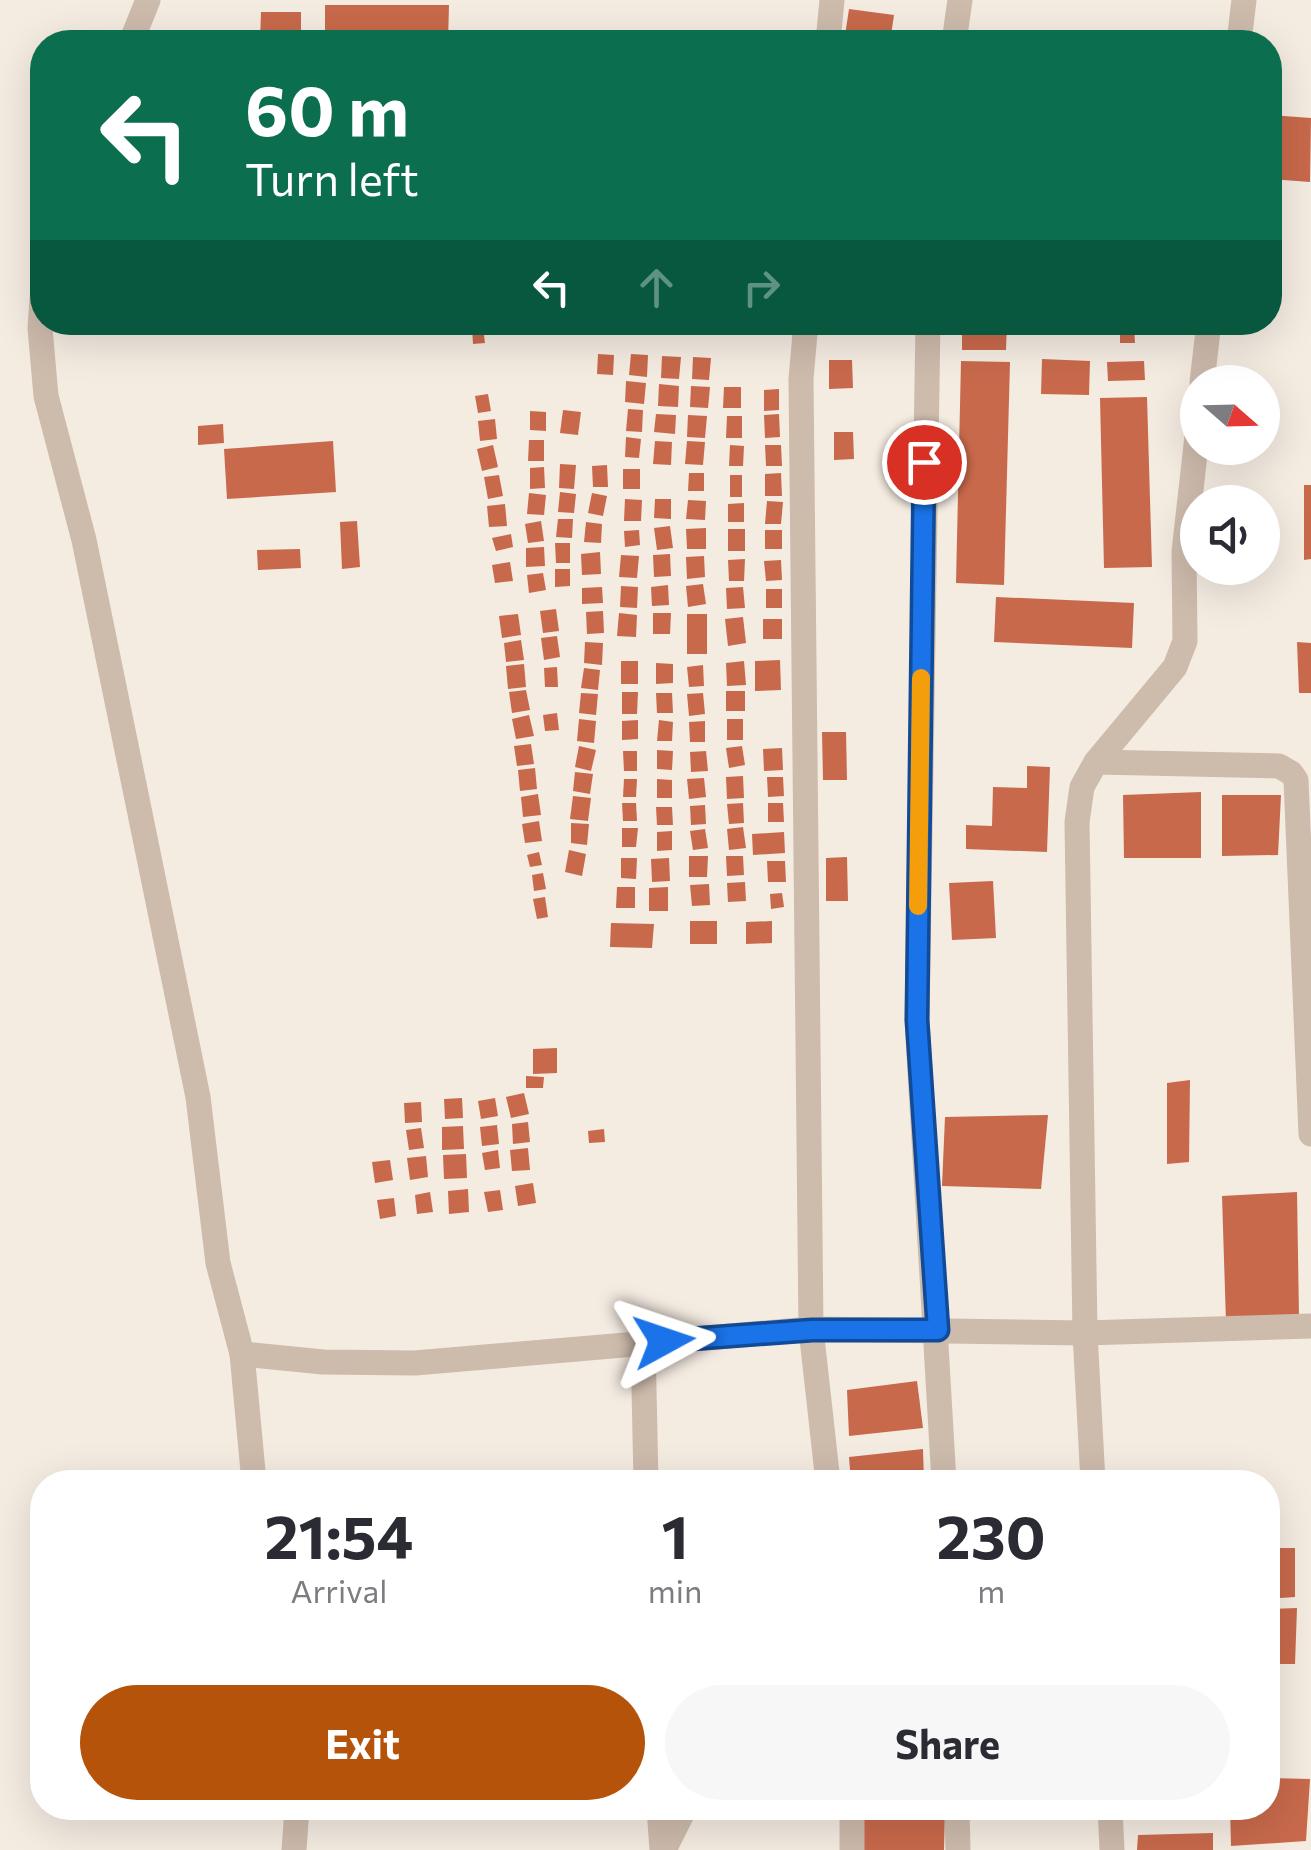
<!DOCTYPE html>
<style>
:root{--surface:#fff;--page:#f7f7f7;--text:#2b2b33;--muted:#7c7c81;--accent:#b45309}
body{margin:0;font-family:Commissioner,sans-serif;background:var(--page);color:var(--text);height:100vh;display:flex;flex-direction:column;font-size:38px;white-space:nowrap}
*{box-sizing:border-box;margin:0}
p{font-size:32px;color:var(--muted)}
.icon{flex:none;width:55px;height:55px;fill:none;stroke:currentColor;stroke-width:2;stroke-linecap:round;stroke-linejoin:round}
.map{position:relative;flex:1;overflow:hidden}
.side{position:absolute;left:30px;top:1470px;width:1250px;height:350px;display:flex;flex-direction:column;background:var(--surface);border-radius:40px;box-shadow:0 10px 40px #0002}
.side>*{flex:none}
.guide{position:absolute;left:30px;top:30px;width:1252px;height:305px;border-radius:40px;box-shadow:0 10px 40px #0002;background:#0b6e4f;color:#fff;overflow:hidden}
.needle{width:65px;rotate:110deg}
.fabs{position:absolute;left:1180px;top:365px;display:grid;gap:20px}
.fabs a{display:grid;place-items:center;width:100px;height:100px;border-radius:50%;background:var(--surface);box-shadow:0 10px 40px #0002;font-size:50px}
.pin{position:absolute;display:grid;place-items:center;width:85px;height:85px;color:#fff;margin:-42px;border:5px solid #fff;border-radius:50%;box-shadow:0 2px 10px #0007}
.me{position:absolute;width:110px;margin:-55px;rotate:85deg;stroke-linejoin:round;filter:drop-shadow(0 0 8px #0008)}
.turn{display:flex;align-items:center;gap:35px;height:210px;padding:0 50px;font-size:45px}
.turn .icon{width:130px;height:130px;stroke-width:2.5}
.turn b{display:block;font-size:70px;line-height:85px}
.lanes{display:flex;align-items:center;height:95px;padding:0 50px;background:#0003;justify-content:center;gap:50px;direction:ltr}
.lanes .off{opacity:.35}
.eta{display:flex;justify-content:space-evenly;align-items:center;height:170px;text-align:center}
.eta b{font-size:60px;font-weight:700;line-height:70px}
.action{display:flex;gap:20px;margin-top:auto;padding:20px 50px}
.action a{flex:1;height:115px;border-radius:60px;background:var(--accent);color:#fff;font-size:40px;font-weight:700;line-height:115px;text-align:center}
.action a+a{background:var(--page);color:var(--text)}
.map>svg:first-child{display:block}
.building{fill:#c8694b}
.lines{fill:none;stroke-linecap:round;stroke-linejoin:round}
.street{stroke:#cdbbac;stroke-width:25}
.route-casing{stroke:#114b97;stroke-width:25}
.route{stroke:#1a73e8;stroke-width:18}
.slow{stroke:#f59e0b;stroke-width:18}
</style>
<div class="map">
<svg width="1311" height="1850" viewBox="0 0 1311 1850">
<rect width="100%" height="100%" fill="#f4ebe1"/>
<g class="building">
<polygon points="325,5 449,5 448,42 325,42"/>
<polygon points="849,9 894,15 890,42 844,42"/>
<polygon points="261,12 301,12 301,42 260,42"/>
<polygon points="1270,115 1311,118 1310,182 1270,179"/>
<polygon points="962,322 1007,322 1006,350 962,350"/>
<polygon points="483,326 485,343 473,344 472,327"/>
<polygon points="1134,326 1135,343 1120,343 1120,327"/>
<polygon points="598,354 614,355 613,375 597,374"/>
<polygon points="631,354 648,355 647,377 629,375"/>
<polygon points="662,356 681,357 679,379 661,378"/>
<polygon points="693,357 711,358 709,380 692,379"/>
<polygon points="1042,359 1090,361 1089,395 1041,394"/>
<polygon points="829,360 852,360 853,388 829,389"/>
<polygon points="961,361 1010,362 1004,585 956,583"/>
<polygon points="1144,361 1145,380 1108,381 1107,362"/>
<polygon points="626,381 646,383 644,404 625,402"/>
<polygon points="659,384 679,386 678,407 658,406"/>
<polygon points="691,386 710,387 708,408 690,407"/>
<polygon points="724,387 741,387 741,408 723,408"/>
<polygon points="779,389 779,410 764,411 764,390"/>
<polygon points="488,394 491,411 478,413 475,396"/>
<polygon points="1147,397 1152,567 1104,568 1100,398"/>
<polygon points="628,409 643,410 642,432 626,431"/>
<polygon points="563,410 581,412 578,435 560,433"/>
<polygon points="530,411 546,412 546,431 530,430"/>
<polygon points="656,414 676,415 675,434 654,432"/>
<polygon points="779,414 780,437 765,438 764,415"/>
<polygon points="688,415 707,416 705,438 687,437"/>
<polygon points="727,416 742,416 742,438 726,438"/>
<polygon points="495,419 497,439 480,441 478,421"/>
<polygon points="223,424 224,443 198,445 198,426"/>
<polygon points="834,432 853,432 854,459 834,460"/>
<polygon points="626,437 641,439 639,458 625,457"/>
<polygon points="529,440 544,440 544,461 528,461"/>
<polygon points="333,441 336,492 227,499 224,449"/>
<polygon points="655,441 672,442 671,465 653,464"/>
<polygon points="687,441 705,442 703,465 685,464"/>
<polygon points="909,443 909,461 887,461 886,444"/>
<polygon points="493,445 498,467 482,471 477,449"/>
<polygon points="730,445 744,446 743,466 729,466"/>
<polygon points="765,445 781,445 782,466 766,466"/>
<polygon points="560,464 576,465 574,489 559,488"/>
<polygon points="607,465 608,487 593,487 592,466"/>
<polygon points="544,467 545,488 530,489 530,468"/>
<rect x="623" y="469" width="17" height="20"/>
<polygon points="689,473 704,473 704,491 688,491"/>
<polygon points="781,473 782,496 765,496 765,474"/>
<polygon points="499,475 503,496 488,499 484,477"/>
<rect x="730" y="475" width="12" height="22"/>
<polygon points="1304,485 1311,485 1311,559 1304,560"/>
<polygon points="560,492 576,494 574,513 558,512"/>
<polygon points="529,493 546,495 544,515 527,514"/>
<polygon points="592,493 607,496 603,516 588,513"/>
<polygon points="625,499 642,500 641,521 624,521"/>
<polygon points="655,499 671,499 671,519 654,518"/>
<polygon points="688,500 706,501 705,520 686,519"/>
<polygon points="767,501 783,502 781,524 765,524"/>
<polygon points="744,503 744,522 728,522 728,504"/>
<polygon points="505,504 507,526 489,527 487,506"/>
<polygon points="558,519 573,519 572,538 556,537"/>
<polygon points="357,521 360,567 342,569 340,522"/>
<polygon points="541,521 544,541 528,543 525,524"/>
<polygon points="586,522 602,524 601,543 584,542"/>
<polygon points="670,526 673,548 657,550 654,528"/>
<polygon points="706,528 706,549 687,549 686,529"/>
<rect x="728" y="529" width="17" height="22"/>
<polygon points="639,530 640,545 625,547 624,531"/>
<rect x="765" y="530" width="17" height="19"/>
<polygon points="511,534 513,547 496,551 492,538"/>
<polygon points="555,543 570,543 570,563 556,563"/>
<polygon points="544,547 545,566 526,567 526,548"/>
<polygon points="300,549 301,568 258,570 257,550"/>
<polygon points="600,552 601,574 582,575 581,554"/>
<polygon points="670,554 671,576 654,577 653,555"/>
<polygon points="621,555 639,556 637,578 619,577"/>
<polygon points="704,556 705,577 687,579 686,557"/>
<polygon points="745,559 744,581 729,581 728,560"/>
<polygon points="781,560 782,580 766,581 764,561"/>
<polygon points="510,562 513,581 495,583 492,565"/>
<polygon points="555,569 570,569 570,586 555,587"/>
<polygon points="543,573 546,590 529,593 527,575"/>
<polygon points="703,584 706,604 688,607 686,586"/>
<polygon points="668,585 669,605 652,606 651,587"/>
<polygon points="621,586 638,587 637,608 620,607"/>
<polygon points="602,587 603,603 582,604 582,588"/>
<polygon points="743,587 745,608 727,609 726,588"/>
<rect x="766" y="589" width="16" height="19"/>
<polygon points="996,597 1134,603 1132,648 994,642"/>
<polygon points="556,609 559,631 543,633 540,611"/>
<polygon points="603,611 604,633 587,634 586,612"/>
<polygon points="619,613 637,615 636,637 617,636"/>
<polygon points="653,613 671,613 670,634 653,634"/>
<polygon points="518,614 521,635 502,638 499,616"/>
<rect x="687" y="614" width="20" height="40"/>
<polygon points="743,617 746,643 728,646 725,619"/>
<rect x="763" y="619" width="19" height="20"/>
<polygon points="557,636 560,657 544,660 541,638"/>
<polygon points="521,640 524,660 506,662 504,643"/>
<polygon points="585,642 603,643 602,665 584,663"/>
<polygon points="1297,642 1311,643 1311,693 1299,693"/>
<polygon points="780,660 781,690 755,691 755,661"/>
<rect x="621" y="661" width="17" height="23"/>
<polygon points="744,661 746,685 727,686 726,663"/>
<polygon points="656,663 673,664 673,683 656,684"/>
<polygon points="524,664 526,687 508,689 506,666"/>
<polygon points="703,665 704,686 689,687 687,667"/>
<polygon points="557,667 558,687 545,687 544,668"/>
<polygon points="584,668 600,670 598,690 581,688"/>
<polygon points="526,690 530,710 512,713 509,692"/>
<rect x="726" y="691" width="19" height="20"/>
<polygon points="622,692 638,692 637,714 622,714"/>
<polygon points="581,693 598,694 596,715 579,713"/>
<polygon points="656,693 672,693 673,713 657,713"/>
<polygon points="703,693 705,714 689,716 687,694"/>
<polygon points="557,713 559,730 545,731 543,715"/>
<polygon points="529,715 534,736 516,739 512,719"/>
<polygon points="579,719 596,721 594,743 577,741"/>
<rect x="727" y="719" width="16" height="21"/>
<polygon points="638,720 638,739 622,740 622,721"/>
<polygon points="659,720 673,722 672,741 657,741"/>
<polygon points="705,721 705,742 690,742 689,722"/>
<polygon points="822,732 846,732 847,780 823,780"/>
<polygon points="531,744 534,764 517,766 514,746"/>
<polygon points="579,746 596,750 591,771 575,767"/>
<polygon points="742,746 745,765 729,768 726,748"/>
<polygon points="782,748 783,770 764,771 763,749"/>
<polygon points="657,750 673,751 672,770 657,769"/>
<polygon points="623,751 637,751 637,771 624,771"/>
<polygon points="706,751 708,771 691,772 690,752"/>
<polygon points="1027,766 1050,767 1047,852 966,849 966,825 992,826 993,787 1027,788"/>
<polygon points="535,768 537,789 520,791 518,770"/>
<polygon points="575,772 593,774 590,794 573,791"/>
<polygon points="743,776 744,798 727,799 726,777"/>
<polygon points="767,777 783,777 784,796 768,797"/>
<polygon points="704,778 706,797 689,799 687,779"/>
<polygon points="624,779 637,779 636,797 623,797"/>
<polygon points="657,779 672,780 672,798 657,798"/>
<polygon points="1201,792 1201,858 1124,858 1123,795"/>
<polygon points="538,794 541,815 523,817 521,797"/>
<polygon points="1222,795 1281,795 1278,855 1222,856"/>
<polygon points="573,796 591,798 588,821 570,819"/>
<polygon points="622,803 636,803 637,821 623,821"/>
<polygon points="743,803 744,823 729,824 727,804"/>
<polygon points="768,803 783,803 784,822 768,822"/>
<polygon points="705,805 706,824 691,825 690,806"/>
<polygon points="656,807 672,807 673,825 657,825"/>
<polygon points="539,821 542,841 525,843 522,824"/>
<polygon points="571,823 589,824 587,845 571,843"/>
<polygon points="743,827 746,848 729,850 727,829"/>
<polygon points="622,828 638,828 636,847 622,847"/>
<polygon points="705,829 708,848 693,850 690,831"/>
<polygon points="672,831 672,850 657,851 657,832"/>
<polygon points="784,832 785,853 753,855 752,834"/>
<polygon points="569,850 586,854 582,876 565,872"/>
<polygon points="539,852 542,865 530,867 527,855"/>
<polygon points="689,856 708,856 707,877 689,877"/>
<polygon points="726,856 743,856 744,875 727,876"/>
<polygon points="847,857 848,901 826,901 826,858"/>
<polygon points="621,858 637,858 636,879 621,878"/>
<polygon points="669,858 670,881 652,882 651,859"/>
<polygon points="767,861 785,861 786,882 768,882"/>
<polygon points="543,873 546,889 534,891 532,875"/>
<polygon points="993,881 996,938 952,940 949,883"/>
<polygon points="745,882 746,901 728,902 727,883"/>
<polygon points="709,884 710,905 692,906 690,885"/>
<polygon points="617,887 635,887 635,908 616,908"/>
<polygon points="668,887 668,911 649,911 649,888"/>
<polygon points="782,893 784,907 771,909 770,894"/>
<polygon points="545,897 548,917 537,919 533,899"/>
<rect x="690" y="921" width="27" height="23"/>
<polygon points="772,921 772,943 746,944 746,922"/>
<polygon points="611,923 654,924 652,948 610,947"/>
<polygon points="557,1048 557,1073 533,1074 533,1049"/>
<polygon points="526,1076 544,1077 543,1088 526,1088"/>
<polygon points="1190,1080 1189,1162 1167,1164 1167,1083"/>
<polygon points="524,1093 529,1114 511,1118 506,1097"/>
<polygon points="462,1098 463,1118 445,1119 444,1099"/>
<polygon points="495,1098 498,1116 481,1119 478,1101"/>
<polygon points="421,1102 422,1122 405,1123 404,1103"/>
<polygon points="1048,1115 1041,1189 942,1186 945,1117"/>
<polygon points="528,1122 530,1142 513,1144 512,1124"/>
<polygon points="497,1125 499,1144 482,1146 480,1127"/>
<polygon points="463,1126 464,1149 442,1150 442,1127"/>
<polygon points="421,1128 424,1148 409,1150 406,1130"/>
<polygon points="604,1129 605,1142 589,1143 588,1131"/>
<polygon points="528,1148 530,1170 512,1171 510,1150"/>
<polygon points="498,1150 500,1168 485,1170 482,1153"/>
<polygon points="466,1154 467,1178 444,1179 443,1155"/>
<polygon points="426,1156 428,1177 410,1180 407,1158"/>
<polygon points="390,1160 393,1180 375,1183 372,1162"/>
<polygon points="533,1183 536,1203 518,1206 515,1186"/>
<polygon points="468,1189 469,1212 449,1214 448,1191"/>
<polygon points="500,1190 503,1210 488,1212 484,1192"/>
<polygon points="430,1192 433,1212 417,1214 415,1195"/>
<polygon points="1297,1192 1299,1317 1226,1322 1222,1196"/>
<polygon points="394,1198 396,1216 380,1219 377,1200"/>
<polygon points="917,1381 923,1428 849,1436 847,1390"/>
<polygon points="923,1449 924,1482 851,1482 849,1457"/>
<polygon points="569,1474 569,1482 548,1482 548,1475"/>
<polygon points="1268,1548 1295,1548 1295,1597 1268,1599"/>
<polygon points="1297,1608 1295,1664 1268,1664 1268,1609"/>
<polygon points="1268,1778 1310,1779 1306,1841 1231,1846 1230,1808 1268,1808"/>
<polygon points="945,1812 944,1850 862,1850 864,1814"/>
<polygon points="1213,1833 1213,1850 1137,1850 1138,1835"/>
</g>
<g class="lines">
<g class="street">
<polyline points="131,42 148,0"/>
<polyline points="828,42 832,0"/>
<polyline points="954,42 960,0"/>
<polyline points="1239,42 1244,0"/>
<polyline points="42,299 40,328 46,396 84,540 198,1097 218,1263 242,1354 254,1482"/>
<polyline points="806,322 801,379 811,1329 828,1482"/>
<polyline points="928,322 917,1020 944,1482"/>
<polyline points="1202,382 1209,322"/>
<polyline points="1096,762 1279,766 1291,773 1296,780 1311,1134"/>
<polyline points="643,1343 646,1482"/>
<polyline points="242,1354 323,1362 415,1363 811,1329 1085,1333 1311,1326"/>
<polyline points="1093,1482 1085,1333 1077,822 1082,787 1096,762 1175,667 1185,641 1184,552 1198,427"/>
<polyline points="659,1808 662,1850"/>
<polyline points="852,1808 852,1850"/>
<polyline points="957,1808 958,1850"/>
<polyline points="1110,1808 1112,1850"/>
<polyline points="294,1850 297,1808"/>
<polyline points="664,1850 685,1808"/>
</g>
</g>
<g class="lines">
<g class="route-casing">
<polyline id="route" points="664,1341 812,1330 938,1330 917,1020 924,462"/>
</g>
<use href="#route" class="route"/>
<polyline class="slow" points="918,906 921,678"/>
</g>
</svg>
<div class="fabs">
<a><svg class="needle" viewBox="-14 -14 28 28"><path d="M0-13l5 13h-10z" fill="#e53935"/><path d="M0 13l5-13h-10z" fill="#7c7c81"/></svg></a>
<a><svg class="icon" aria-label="sound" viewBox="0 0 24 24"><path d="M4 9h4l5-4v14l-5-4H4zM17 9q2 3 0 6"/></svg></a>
</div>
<div class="pin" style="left:924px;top:462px;background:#d93025"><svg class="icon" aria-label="arrive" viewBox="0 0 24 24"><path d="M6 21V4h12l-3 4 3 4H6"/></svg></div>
<svg class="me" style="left:664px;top:1341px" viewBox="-20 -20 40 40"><path d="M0-17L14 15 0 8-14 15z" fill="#1a73e8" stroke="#fff" stroke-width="4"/></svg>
<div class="guide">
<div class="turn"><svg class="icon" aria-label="left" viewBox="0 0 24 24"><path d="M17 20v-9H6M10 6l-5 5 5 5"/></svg><div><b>60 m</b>Turn left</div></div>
<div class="lanes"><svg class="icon" aria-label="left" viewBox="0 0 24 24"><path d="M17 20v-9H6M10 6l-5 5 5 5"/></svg><svg class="icon off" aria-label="ahead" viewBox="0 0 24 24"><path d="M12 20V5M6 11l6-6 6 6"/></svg><svg class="icon off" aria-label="right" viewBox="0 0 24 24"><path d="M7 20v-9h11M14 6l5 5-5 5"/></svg></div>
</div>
<section class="side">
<div class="eta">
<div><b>21:54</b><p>Arrival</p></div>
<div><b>1</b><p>min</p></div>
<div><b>230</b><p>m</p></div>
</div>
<div class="action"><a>Exit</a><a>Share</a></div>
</section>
</div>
